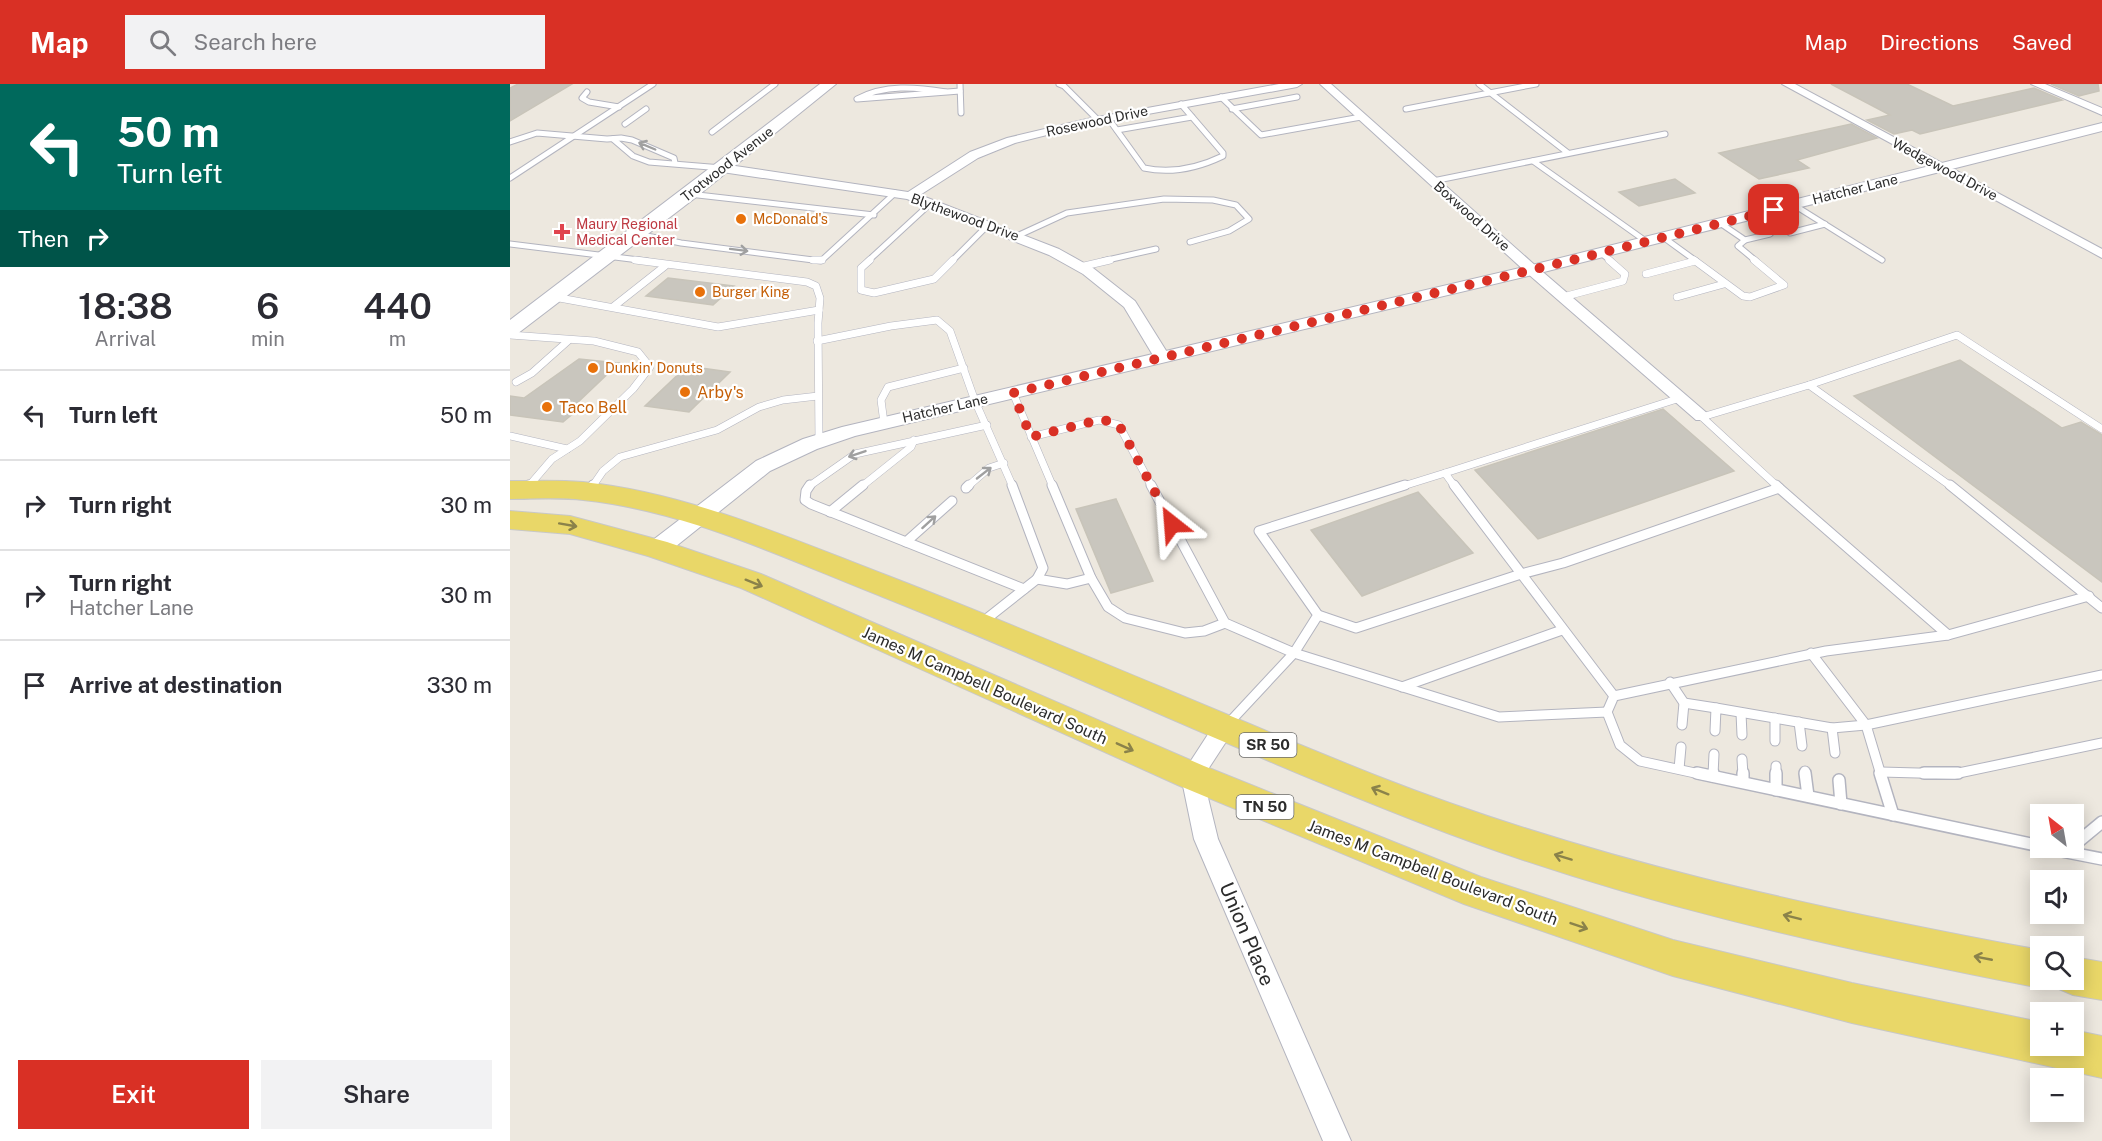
<!DOCTYPE html>
<meta charset="utf-8">
<style>
:root{--surface:#fff;--page:#f2f2f3;--text:#2b2b33;--muted:#7c7c81;--line:#e1e1e2;--accent:#d93025}
body{margin:0;font-family:"Public Sans",sans-serif;background:var(--page);color:var(--text);height:100vh;display:flex;flex-direction:column;font-size:22px;white-space:nowrap}
*{box-sizing:border-box;margin:0}
p{font-size:20px;color:var(--muted)}
.icon{flex:none;width:33px;height:33px;fill:none;stroke:currentColor;stroke-width:2;stroke-linecap:round;stroke-linejoin:round}
.map{position:relative;flex:1;overflow:hidden}
.drawer{display:flex;flex-direction:column;background:var(--surface);width:510px}
.drawer>*{flex:none}
.banner{background:#00695c;color:#fff;overflow:hidden}
.needle{width:39px;rotate:329deg}
.buttons{position:absolute;left:1520px;top:720px;display:grid;gap:12px}
.buttons a{display:grid;place-items:center;width:54px;height:54px;border-radius:0px;background:var(--surface);box-shadow:0 3px 15px #0003;font-size:30px}
.pin{position:absolute;display:grid;place-items:center;width:51px;height:51px;color:#fff;margin:-26px;border-radius:12px;box-shadow:0 3px 9px #0006}
.me{position:absolute;width:66px;margin:-33px;rotate:332deg;stroke-linejoin:round;filter:drop-shadow(0 0 4px #0008)}
.turn{display:flex;align-items:center;gap:21px;height:126px;padding:0 18px;font-size:27px}
.turn .icon{width:78px;height:78px;stroke-width:2.5}
.turn b{display:block;font-size:42px;line-height:51px}
.then{display:flex;align-items:center;height:57px;padding:0 18px;background:#0003;gap:12px;font-size:22px}
.eta{display:flex;justify-content:space-evenly;align-items:center;height:102px;text-align:center}
.eta b{font-size:36px;font-weight:600;line-height:42px}
.action{display:flex;gap:12px;margin-top:auto;padding:12px 18px}
.action a{flex:1;height:69px;border-radius:0px;background:var(--accent);color:#fff;font-size:24px;font-weight:600;line-height:69px;text-align:center}
.action a+a{background:var(--page);color:var(--text)}
ul{padding:0;list-style:none}
li{display:flex;align-items:center;gap:18px;height:90px;padding:0 18px;border-top:2px solid var(--line)}
li div{flex:1}
li b{display:block;font-size:22px}
li em{font-style:normal}
header{display:flex;align-items:center;gap:36px;box-sizing:border-box;height:84px;padding:0 30px;background:var(--accent);color:#fff}
header strong{font-size:28px}
nav{display:flex;gap:33px;margin-inline-start:auto;font-size:21px}
.search{width:420px;height:54px;background:var(--page);display:flex;align-items:center;gap:15px;box-sizing:border-box;padding:0 21px;border-radius:0px;color:var(--muted);font-size:22px}
main{display:flex;flex:1;min-height:0}
.map>svg:first-child{display:block}
.building{fill:#c9c6be;stroke:#c8c4b9;stroke-width:1.5}
.lines{fill:none;stroke-linecap:round;stroke-linejoin:round}
.service-far3-casing{stroke:#b3b4bf;stroke-width:7}
.service-far2-casing{stroke:#b3b4bf;stroke-width:8}
.service-far1-casing{stroke:#b3b4bf;stroke-width:11}
.service-casing{stroke:#b3b4bf;stroke-width:14}
.minor-casing{stroke:#b3b4bf;stroke-width:2}
.tertiary-casing{stroke:#b3b4bf;stroke-width:2}
.secondary-casing{stroke:#b3b4bf;stroke-width:2}
.primary-casing{stroke:#c8c8c8;stroke-width:2}
.service-far3{stroke:#fff;stroke-width:5}
.service-far2{stroke:#fff;stroke-width:7}
.service-far1{stroke:#fff;stroke-width:9}
.service{stroke:#fff;stroke-width:11}
.minor{fill:#fff;fill-rule:evenodd}
.tertiary{fill:#fff;fill-rule:evenodd}
.secondary{fill:#fff;fill-rule:evenodd}
.primary{fill:#e9d768;fill-rule:evenodd}
.oneway{stroke:#a0a0a0}
.oneway2{stroke:#8a824a}
.route{stroke:#d93025;stroke-width:10;stroke-dasharray:0 18}
.food-dot{fill:#e8710a;stroke:#fff;stroke-width:2}
.health-dot{fill:#e0444e;stroke:#fff;stroke-width:2}
.labels{text-anchor:middle;stroke-width:4.5;stroke-linejoin:round;paint-order:stroke}
.far-street-label{font-size:14px;fill:#2c2c2c;stroke:#fff}
.far-food-label{font-size:14px;fill:#c56008;stroke:#fff;text-anchor:start}
.far-health-label{font-size:14px;fill:#be3a42;stroke:#fff;text-anchor:start}
.shield{fill:#fff;stroke:#6b6b6b;stroke-width:1.5}
.shield-label{font-size:15px;font-weight:bold;fill:#2c2c2c}
.food-label{font-size:16px;fill:#c56008;stroke:#fff;text-anchor:start}
.street-label{font-size:16px;fill:#2c2c2c;stroke:#fff}
.near-street-label{font-size:20px;fill:#2c2c2c;stroke:#fff}
</style>
<header>
<strong>Map</strong>
<div class="search"><svg class="icon" aria-label="search" viewBox="0 0 24 24"><circle cx="10" cy="10" r="6"/><path d="M15 15l6 6"/></svg>Search here</div>
<nav><a>Map</a><a>Directions</a><a>Saved</a></nav>
</header>
<main>
<section class="drawer">
<div class="banner">
<div class="turn"><svg class="icon" aria-label="left" viewBox="0 0 24 24"><path d="M17 20v-9H6M10 6l-5 5 5 5"/></svg><div><b>50 m</b>Turn left</div></div>
<div class="then">Then<svg class="icon" aria-label="right" viewBox="0 0 24 24"><path d="M7 20v-9h11M14 6l5 5-5 5"/></svg></div>
</div>
<div class="eta">
<div><b>18:38</b><p>Arrival</p></div>
<div><b>6</b><p>min</p></div>
<div><b>440</b><p>m</p></div>
</div>
<ul>
<li><svg class="icon" aria-label="left" viewBox="0 0 24 24"><path d="M17 20v-9H6M10 6l-5 5 5 5"/></svg><div><b>Turn left</b></div><em>50 m</em></li>
<li><svg class="icon" aria-label="right" viewBox="0 0 24 24"><path d="M7 20v-9h11M14 6l5 5-5 5"/></svg><div><b>Turn right</b></div><em>30 m</em></li>
<li><svg class="icon" aria-label="right" viewBox="0 0 24 24"><path d="M7 20v-9h11M14 6l5 5-5 5"/></svg><div><b>Turn right</b><p>Hatcher Lane</p></div><em>30 m</em></li>
<li><svg class="icon" aria-label="arrive" viewBox="0 0 24 24"><path d="M6 21V4h12l-3 4 3 4H6"/></svg><div><b>Arrive at destination</b></div><em>330 m</em></li>
</ul>
<div class="action"><a>Exit</a><a>Share</a></div>
</section>
<div class="map">
<svg width="1592" height="1057" viewBox="0 0 1592 1057">
<rect width="100%" height="100%" fill="#ede8df"/>
<g class="building">
<polygon points="8,0 62,0 0,37 0,4"/>
<polygon points="1321,0 1397,0 1443,22 1524,4 1552,16 1410,50 1402,46 1384,50 1357,36 1380,31"/>
<polygon points="1541,0 1588,0 1589,7 1569,12"/>
<polygon points="1341,40 1367,54 1287,76 1299,84 1249,95 1209,69"/>
<polygon points="1165,95 1185,109 1129,122 1109,108"/>
<polygon points="158,194 224,202 203,221 136,212"/>
<polygon points="69,275 109,279 65,321 72,322 53,338 0,331 0,312 14,314"/>
<polygon points="1450,276 1552,344 1571,338 1592,351 1592,498 1344,312"/>
<polygon points="177,282 220,288 179,328 135,322"/>
<polygon points="1153,325 1224,387 1028,455 965,386"/>
<polygon points="908,408 963,469 852,512 801,446"/>
<polygon points="606,415 643,497 601,509 566,425"/>
</g>
<g class="lines">
<g class="service-far3-casing">
<g id="service-far3">
<polyline points="450,0 451,29"/>
<polyline points="549,0 554,2 588,36"/>
<polyline points="969,0 1058,69"/>
<polyline points="77,8 72,14 79,18 109,23"/>
<path d="M436 8C406 3 375 0 347 15L450 7"/>
<polyline points="711,13 751,51 851,33"/>
<polyline points="722,25 787,13"/>
<polyline points="896,25 1026,0"/>
<path d="M598 34 634 84C661 90 688 84 713 72V69L671 20"/>
<polyline points="115,40 136,25"/>
<polyline points="607,46 682,33"/>
<polyline points="202,48 265,0"/>
<polyline points="103,55 123,72 139,78 212,84"/>
<polyline points="0,58 27,49 97,55 111,54 122,56 164,74 165,79"/>
<polyline points="1023,77 1137,158"/>
<polyline points="0,94 143,0"/>
<polyline points="923,97 1155,50"/>
<polyline points="179,110 364,131"/>
<polyline points="1284,121 1372,176"/>
<polyline points="1210,139 1235,156 1228,162 1246,177"/>
<polyline points="1280,149 1315,140"/>
<polyline points="127,150 171,159 311,177 385,109"/>
<polyline points="507,152 557,129 654,115 703,116 726,121 739,135 719,147 680,158"/>
<polyline points="1153,153 1186,177"/>
<polyline points="1235,156 1260,150 1263,147 1262,143 1244,131"/>
<polyline points="0,160 137,177"/>
<polyline points="1091,169 1101,177"/>
<polyline points="358,177 421,119"/>
<polyline points="442,177 478,141"/>
<polyline points="593,177 646,165"/>
</g>
</g>
<g class="service-far2-casing">
<g id="service-far2">
<polyline points="125,176 297,198 306,202 310,214 308,239 309,358"/>
<polyline points="303,176 312,176"/>
<polyline points="360,176 351,184 351,206 364,209 424,195 443,176"/>
<polyline points="1184,176 1233,212 1240,213 1274,201 1244,176"/>
<polyline points="570,183 600,176"/>
<polyline points="1136,190 1185,177"/>
<polyline points="44,213 208,243 309,226"/>
<polyline points="1053,213 1113,197 1115,190 1099,176"/>
<polyline points="1167,213 1214,200"/>
<polyline points="103,223 155,182"/>
<polyline points="0,251 84,257 128,268 140,283 123,305 70,357 42,375 18,403"/>
<polyline points="307,257 381,242 427,236 440,247 465,317 503,403"/>
<polyline points="6,298 22,289 59,256"/>
<polyline points="1299,301 1447,251 1592,345"/>
<polyline points="503,309 543,403"/>
<polyline points="1192,333 1299,301 1442,403"/>
<polyline points="1192,333 1268,403"/>
<polyline points="374,339 371,316 378,303 454,284"/>
<polyline points="0,352 57,365"/>
<polyline points="521,353 589,336 609,341 642,403"/>
<polyline points="935,389 1170,314"/>
<polyline points="82,403 93,387 110,373 207,346 249,323 273,316 308,312"/>
<polyline points="298,403 345,370 477,341"/>
<polyline points="351,403 401,363 404,356"/>
<polyline points="457,403 479,384 494,379"/>
<polyline points="890,403 935,389 945,403"/>
</g>
</g>
<g class="service-far1-casing">
<g id="service-far1">
<polyline points="300,401 296,407 295,416 301,420 514,505"/>
<polyline points="542,401 581,494"/>
<polyline points="641,401 715,539 784,569 989,633 1097,628 1110,661 1130,677 1194,691"/>
<polyline points="944,401 1104,612"/>
<polyline points="1440,401 1592,524"/>
<polyline points="17,404 19,401"/>
<polyline points="456,404 459,401"/>
<polyline points="1269,404 1438,551"/>
<polyline points="78,408 83,401"/>
<polyline points="320,428 353,401"/>
<polyline points="396,458 442,417"/>
<polyline points="527,495 557,500 581,494 598,523 615,534 675,549 694,547 715,539"/>
<polyline points="808,531 846,544 1011,490 1053,479 1269,404 1266,401"/>
<polyline points="470,540 527,495 533,484 502,401"/>
<polyline points="1160,598 1174,619 1172,641"/>
<polyline points="892,603 1052,546"/>
<polyline points="1174,619 1206,624"/>
<polyline points="1097,628 1104,612 1316,567 1438,551 1579,512"/>
<polyline points="1231,629 1232,651"/>
<polyline points="1265,634 1265,657"/>
<polyline points="1289,638 1292,662"/>
<polyline points="716,642 784,569 808,531 749,447 895,401"/>
<polyline points="1322,644 1325,669"/>
<polyline points="1205,647 1206,624 1322,644 1356,641 1301,569"/>
<polyline points="1232,675 1233,691"/>
<polyline points="1266,682 1266,691"/>
<polyline points="1169,685 1171,663"/>
<polyline points="1295,687 1295,691"/>
<polyline points="1371,688 1444,690 1592,659"/>
<polyline points="1203,691 1204,670"/>
<polyline points="1371,691 1356,641 1592,591"/>
</g>
</g>
<g class="service-casing">
<g id="service">
<polyline points="1187,689 1530,762"/>
<polyline points="1233,689 1233,698"/>
<polyline points="1266,689 1266,706"/>
<polyline points="1295,689 1298,712"/>
<polyline points="1370,689 1383,731"/>
<polyline points="1414,689 1448,689"/>
<polyline points="1203,692 1203,689"/>
<polyline points="1329,696 1331,720"/>
<polyline points="1563,762 1592,738"/>
<polyline points="1536,764 1592,775"/>
</g>
</g>
<g class="minor-casing">
<g id="minor">
<polygon points="769,0 792,0 787,3 577,41 505,59 468,74 410,111 549,165 583,184 625,217 660,273 652,278 644,273 614,223 573,190 539,171 397,115 212,88 206,84 212,80 398,108 460,68 497,54 577,35"/>
<polygon points="810,0 821,0 1027,183 1198,330 1200,333 1198,336 1186,336 1017,189"/>
<polygon points="1272,0 1285,0 1592,165 1592,174"/>
<polygon points="1521,0 1535,0 1592,24 1592,31"/>
<polygon points="714,635 722,638 725,644 693,693 708,755 841,1057 813,1057 684,755 671,692 706,638"/>
</g>
</g>
<g class="tertiary-casing">
<polygon id="tertiary" points="1592,39 1592,47 1022,191 345,352 307,365 260,387 155,471 147,473 139,471 136,465 139,459 246,377 293,355 332,343 1022,181"/>
</g>
<g class="secondary-casing">
<polygon id="secondary" points="310,0 326,0 185,114 7,250 0,252 0,236"/>
</g>
<g class="primary-casing">
<g id="primary">
<path d="M0 397C24 397 49 396 73 398 180 409 281 455 381 493 544 556 704 627 867 692 1081 776 1304 824 1530 866V896H1563V873L1592 878V916L1563 911 1549 905 1545 896 1530 904C1320 863 1111 817 911 739 730 669 554 585 373 513 276 475 178 427 73 416 49 413 24 415 0 415Z"/>
<polygon points="0,427 60,432 157,458 251,490 694,682 971,793 1163,856 1342,899 1530,938 1530,962 1563,962 1563,946 1592,952 1592,994 1342,939 1163,892 954,820 670,702 231,504 138,472 60,450 0,445"/>
</g>
</g>
<use href="#service-far3" class="service-far3"/>
<use href="#service-far2" class="service-far2"/>
<use href="#service-far1" class="service-far1"/>
<use href="#service" class="service"/>
<use href="#minor" class="minor"/>
<use href="#tertiary" class="tertiary"/>
<use href="#secondary" class="secondary"/>
<use href="#primary" class="primary"/>
</g>
<defs><path id="oneway-shaft" d="M-6 0H5M1.5-3L5.5 0L1.5 3" fill="none" stroke-width="1.6" stroke-linecap="round" stroke-linejoin="round" transform="scale(1.5)"/></defs>
<g class="oneway">
<use href="#oneway-shaft" transform="translate(137 62) rotate(-157)"/>
<use href="#oneway-shaft" transform="translate(229 166) rotate(7)"/>
<use href="#oneway-shaft" transform="translate(347 370) rotate(161)"/>
<use href="#oneway-shaft" transform="translate(474 389) rotate(-38)"/>
<use href="#oneway-shaft" transform="translate(419 438) rotate(-42)"/>
</g>
<g class="oneway2">
<use href="#oneway-shaft" transform="translate(58 441) rotate(10)"/>
<use href="#oneway-shaft" transform="translate(244 499) rotate(22)"/>
<use href="#oneway-shaft" transform="translate(615 663) rotate(24)"/>
<use href="#oneway-shaft" transform="translate(870 707) rotate(-158)"/>
<use href="#oneway-shaft" transform="translate(1053 773) rotate(-163)"/>
<use href="#oneway-shaft" transform="translate(1282 833) rotate(-166)"/>
<use href="#oneway-shaft" transform="translate(1069 842) rotate(19)"/>
<use href="#oneway-shaft" transform="translate(1473 874) rotate(-169)"/>
</g>
<g class="lines">
<polyline class="route" points="662,440 609,341 600,337 589,336 521,353 503,309 1022,186 1264,126"/>
</g>
<g class="food-dot">
<circle cx="231" cy="135" r="6"/>
<circle cx="190" cy="208" r="6"/>
<circle cx="83" cy="284" r="6"/>
<circle cx="175" cy="308" r="6"/>
<circle cx="37" cy="323" r="6"/>
</g>
<path class="health-dot" d="M49 139h6v6h6v6h-6v6h-6v-6h-6v-6h6z"/>
<g class="labels">
<g class="far-street-label">
<text transform="translate(587 37) rotate(-12)" y="5">Rosewood Drive</text>
<text transform="translate(217 80) rotate(-38)" y="5">Trotwood Avenue</text>
<text transform="translate(1435 85) rotate(28)" y="5">Wedgewood Drive</text>
<text transform="translate(1345 105) rotate(-14)" y="5">Hatcher Lane</text>
<text transform="translate(962 132) rotate(42)" y="5">Boxwood Drive</text>
<text transform="translate(455 133) rotate(20)" y="5">Blythewood Drive</text>
<text transform="translate(435 324) rotate(-13)" y="5">Hatcher Lane</text>
</g>
<g class="far-food-label">
<text x="243" y="140">McDonald's</text>
<text x="202" y="213">Burger King</text>
<text x="95" y="289">Dunkin' Donuts</text>
</g>
<g class="far-health-label">
<text x="66" y="145">Maury Regional<tspan x="66" dy="16">Medical Center</tspan></text>
</g>
<g class="shield">
<rect x="729.5" y="649" width="57" height="24" rx="4.5"/>
<rect x="726.5" y="711" width="57" height="24" rx="4.5"/>
</g>
<g class="shield-label">
<text x="758" y="666">SR 50</text>
<text x="755" y="728">TN 50</text>
</g>
<g class="food-label">
<text x="187" y="314">Arby's</text>
<text x="49" y="329">Taco Bell</text>
</g>
<g class="street-label">
<text transform="translate(475 601) rotate(24)" y="6">James M Campbell Boulevard South</text>
<text transform="translate(923 788) rotate(21)" y="6">James M Campbell Boulevard South</text>
</g>
<g class="near-street-label">
<text transform="translate(737 850) rotate(67)" y="7">Union Place</text>
</g>
</g>
</svg>
<div class="buttons">
<a><svg class="needle" viewBox="-14 -14 28 28"><path d="M0-13l5 13h-10z" fill="#e53935"/><path d="M0 13l5-13h-10z" fill="#7c7c81"/></svg></a>
<a><svg class="icon" aria-label="sound" viewBox="0 0 24 24"><path d="M4 9h4l5-4v14l-5-4H4zM17 9q2 3 0 6"/></svg></a>
<a><svg class="icon" aria-label="search" viewBox="0 0 24 24"><circle cx="10" cy="10" r="6"/><path d="M15 15l6 6"/></svg></a>
<a>+</a>
<a>−</a>
</div>
<div class="pin" style="left:1264px;top:126px;background:#d93025"><svg class="icon" aria-label="arrive" viewBox="0 0 24 24"><path d="M6 21V4h12l-3 4 3 4H6"/></svg></div>
<svg class="me" style="left:662px;top:440px" viewBox="-20 -20 40 40"><path d="M0-17L14 15 0 8-14 15z" fill="#d93025" stroke="#fff" stroke-width="4"/></svg>
</div>
</main>
